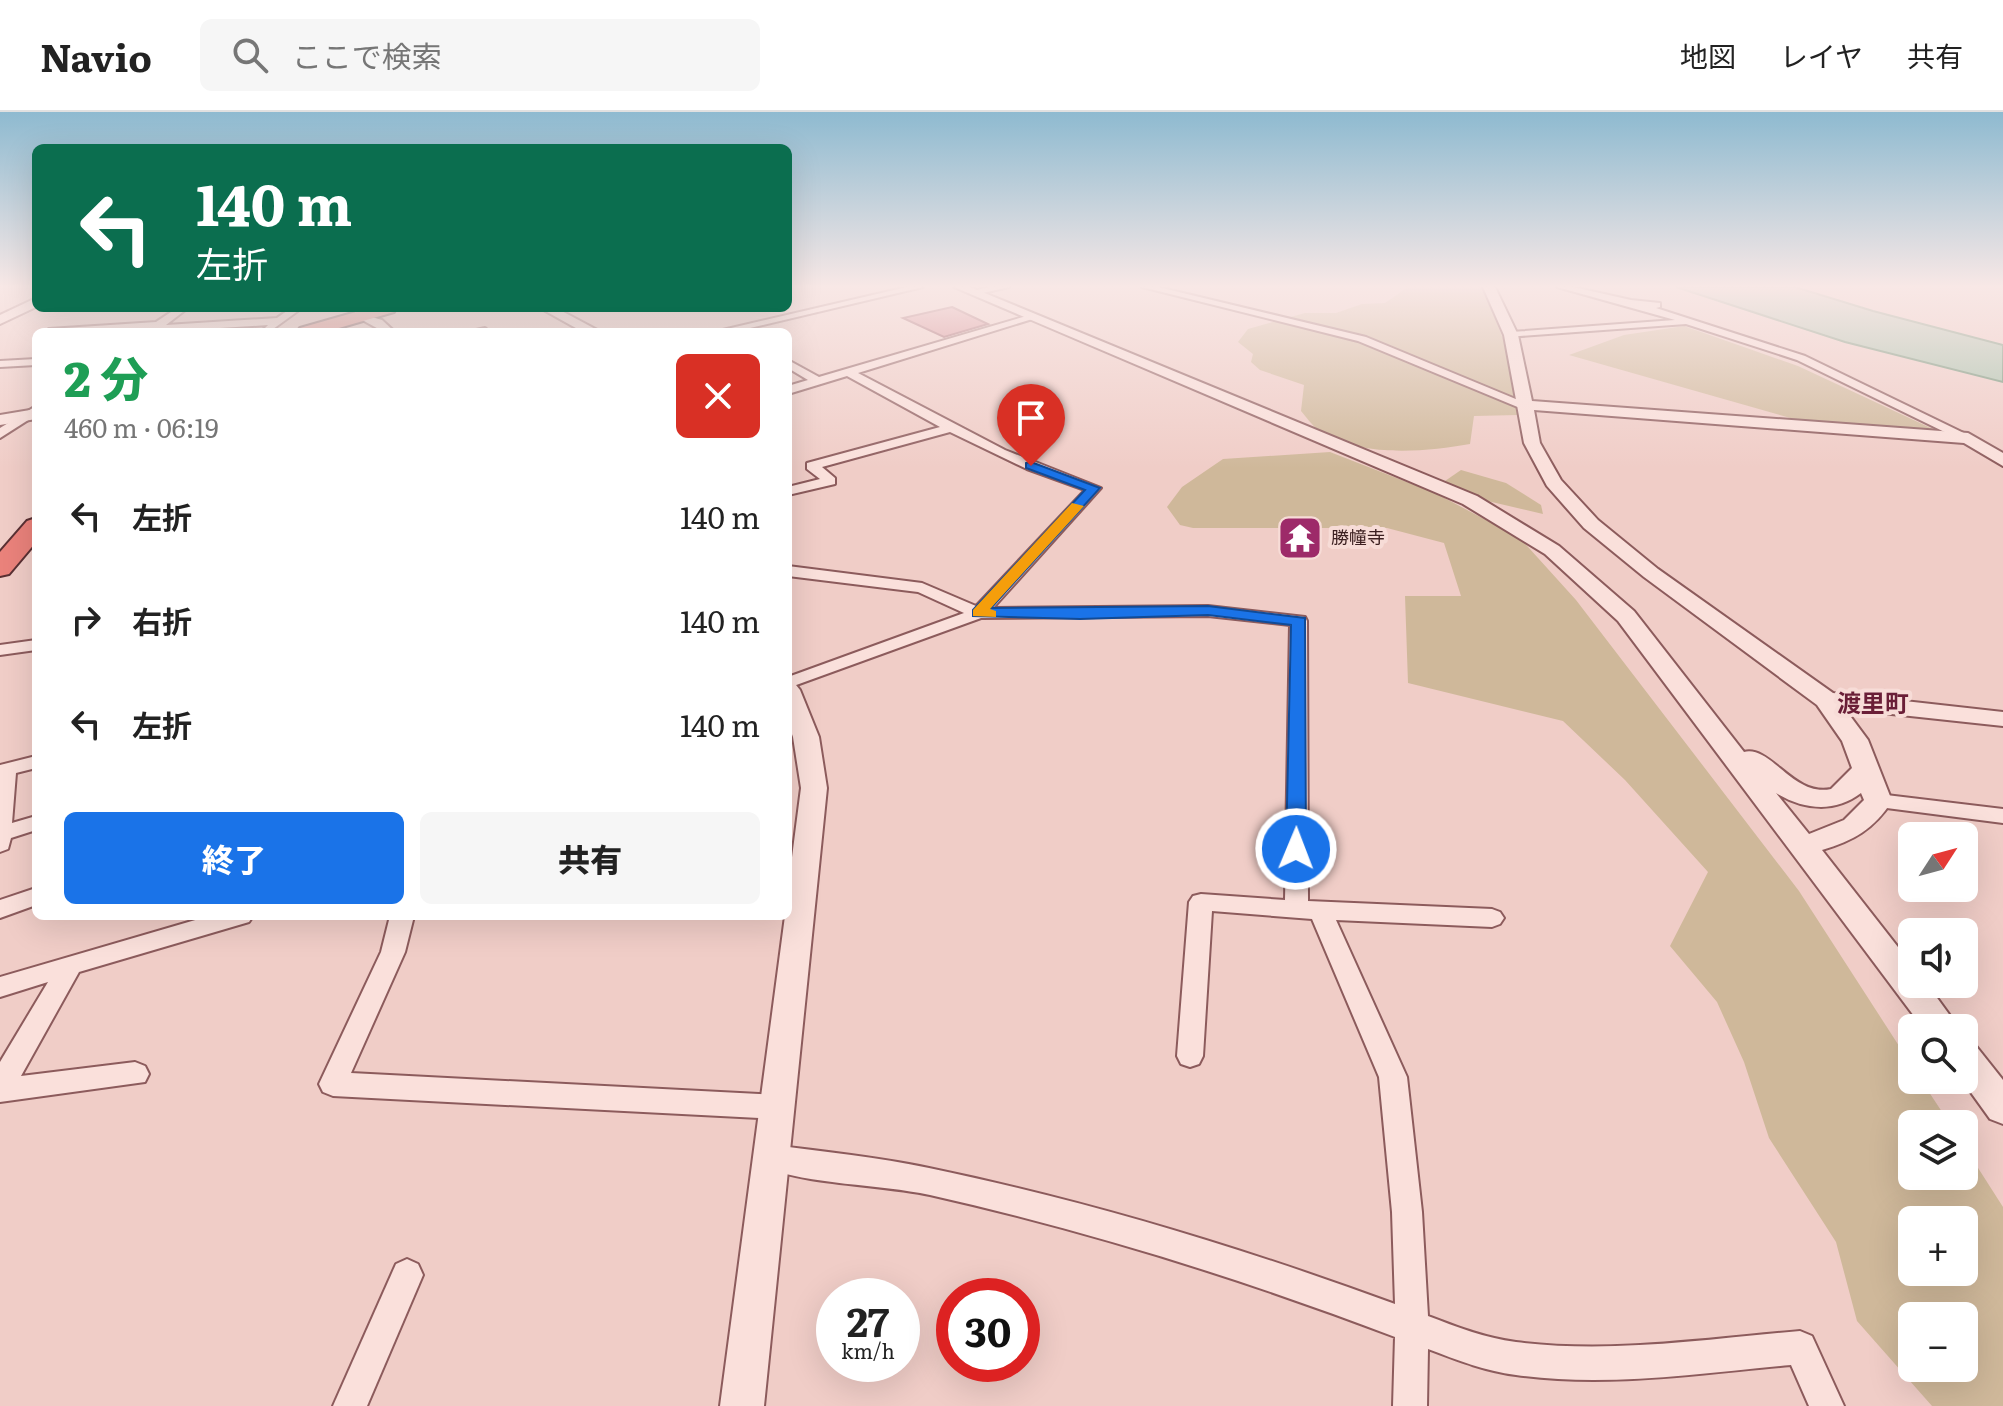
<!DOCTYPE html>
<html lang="ja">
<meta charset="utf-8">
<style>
:root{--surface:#fff;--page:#f6f6f6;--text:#222;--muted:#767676;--line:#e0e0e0;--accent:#1a73e8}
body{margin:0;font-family:Literata,"Noto Sans JP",serif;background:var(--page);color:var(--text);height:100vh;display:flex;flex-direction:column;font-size:30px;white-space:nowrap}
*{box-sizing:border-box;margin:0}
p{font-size:26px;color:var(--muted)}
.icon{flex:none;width:44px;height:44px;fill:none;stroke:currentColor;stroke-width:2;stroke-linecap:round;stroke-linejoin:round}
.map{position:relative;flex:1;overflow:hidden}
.sheet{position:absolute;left:32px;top:216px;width:760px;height:592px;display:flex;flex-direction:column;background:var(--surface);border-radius:12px;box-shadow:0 8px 32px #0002}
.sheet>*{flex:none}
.hud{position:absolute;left:32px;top:32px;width:760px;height:168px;border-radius:12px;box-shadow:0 8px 32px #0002;background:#0b6e4f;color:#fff;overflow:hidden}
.needle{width:52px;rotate:54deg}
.fabs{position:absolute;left:1898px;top:710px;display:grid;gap:16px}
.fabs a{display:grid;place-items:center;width:80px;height:80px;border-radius:12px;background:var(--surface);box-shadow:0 8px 32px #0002;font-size:40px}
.speed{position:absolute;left:816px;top:1166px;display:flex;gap:16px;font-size:40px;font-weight:700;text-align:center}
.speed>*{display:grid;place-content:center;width:104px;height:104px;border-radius:50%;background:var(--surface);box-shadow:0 8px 32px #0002;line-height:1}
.speed small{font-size:20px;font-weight:400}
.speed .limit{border:12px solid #d22;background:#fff;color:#111}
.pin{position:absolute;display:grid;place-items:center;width:68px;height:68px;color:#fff;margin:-82px -34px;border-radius:50% 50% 50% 0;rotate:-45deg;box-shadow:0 0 8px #0007}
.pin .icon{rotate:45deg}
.me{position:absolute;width:88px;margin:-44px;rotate:1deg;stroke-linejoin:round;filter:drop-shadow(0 0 6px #0008)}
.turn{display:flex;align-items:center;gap:28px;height:168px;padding:0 32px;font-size:36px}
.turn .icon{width:104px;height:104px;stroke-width:2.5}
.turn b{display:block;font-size:56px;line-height:68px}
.round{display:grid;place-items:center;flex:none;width:84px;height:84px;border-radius:12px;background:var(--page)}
.head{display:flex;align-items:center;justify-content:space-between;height:136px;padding:0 32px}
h1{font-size:48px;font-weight:800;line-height:60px;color:#1e9e55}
.primary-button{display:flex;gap:16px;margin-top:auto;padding:16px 32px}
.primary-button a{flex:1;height:92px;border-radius:12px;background:var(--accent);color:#fff;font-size:32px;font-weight:800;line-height:92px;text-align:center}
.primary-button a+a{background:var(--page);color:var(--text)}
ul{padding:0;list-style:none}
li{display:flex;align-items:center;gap:24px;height:104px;padding:0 32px}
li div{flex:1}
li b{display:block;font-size:30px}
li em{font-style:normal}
header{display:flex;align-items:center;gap:48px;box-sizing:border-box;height:112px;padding:0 40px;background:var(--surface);border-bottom:2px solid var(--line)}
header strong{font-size:38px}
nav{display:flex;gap:44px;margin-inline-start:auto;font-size:28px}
.search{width:560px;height:72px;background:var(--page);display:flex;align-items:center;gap:20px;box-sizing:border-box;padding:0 28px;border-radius:12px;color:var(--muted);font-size:30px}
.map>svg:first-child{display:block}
.green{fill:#cfb89a;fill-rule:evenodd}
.water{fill:#a8c3ad;stroke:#6e9276;stroke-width:2}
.building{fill:#cf7c86;stroke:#8c414c;stroke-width:2}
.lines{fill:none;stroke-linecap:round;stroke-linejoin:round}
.minor-casing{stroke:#8c5b5c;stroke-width:4}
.tertiary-casing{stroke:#8c5b5c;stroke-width:4}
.trunk-casing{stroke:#5a3033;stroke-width:4}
.minor{fill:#fae0db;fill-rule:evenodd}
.tertiary{fill:#fae0db;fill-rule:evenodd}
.trunk{fill:#ea827b;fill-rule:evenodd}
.route{fill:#1a73e8;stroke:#114b97;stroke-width:2}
.slow{fill:#f59e0b}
.labels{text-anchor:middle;stroke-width:8;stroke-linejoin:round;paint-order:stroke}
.far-poi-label{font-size:18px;fill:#3c2021;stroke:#f7dcd7;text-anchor:start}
.quarter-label{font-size:24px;font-weight:bold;fill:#6a1e37;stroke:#f7dcd7}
</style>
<header>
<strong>Navio</strong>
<div class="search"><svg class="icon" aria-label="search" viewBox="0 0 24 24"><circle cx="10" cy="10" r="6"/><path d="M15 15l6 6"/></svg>ここで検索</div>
<nav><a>地図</a><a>レイヤ</a><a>共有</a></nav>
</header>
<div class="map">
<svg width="2003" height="1294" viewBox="0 0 2003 1294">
<rect width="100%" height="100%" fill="#f0cdc7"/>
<g class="green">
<path d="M1408 175H1482L1504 229 1518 303 1474 304 1470 332C1424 340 1359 346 1318 318 1312 313 1306 305 1301 299L1304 273 1260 258 1251 250 1253 242 1238 230 1248 217 1305 201H1336L1362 192 1385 191Z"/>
<polygon points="1684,214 1798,254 1935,318 1801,309 1569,243 1624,223"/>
<path d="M1330 340 1435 381 1520 426 1576 488 1799 779 1912 954V968H1921L1950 1012H1912V1064H1964V1034L2003 1095V1294H1932L1857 1209 1836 1130 1769 1026 1744 950 1717 890 1670 834 1708 760 1625 668 1563 609 1408 571 1405 484H1461L1444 431 1387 416H1193L1180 413 1167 395 1182 375 1223 347ZM1912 1108H1964V1160H1912ZM1912 1204H1964V1256H1912Z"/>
<polygon points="1461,358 1506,371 1541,393 1543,402 1479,387 1445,369"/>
</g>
<polygon class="water" points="1676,175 1795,175 1873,199 2003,233 2003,270 1845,230"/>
<polygon class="building" points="952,195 988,212 944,225 903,206"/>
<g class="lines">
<g class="minor-casing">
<g id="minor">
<polygon points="907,175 923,175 733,220 714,220"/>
<polygon points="989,175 1009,175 974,183 969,180"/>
<polygon points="1142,175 1158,175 1366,225 1530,293 1520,296 1358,229"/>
<polygon points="1557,175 1573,175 1631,188 1660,191 1660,195 1656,196 1805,244 1974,326 1963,329 1797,248 1686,212 1507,225 1506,223 1511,220 1675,208"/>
<polygon points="177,196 188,196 166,213 277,206 291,196 302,196 269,220 264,217 268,213 156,220 148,220 148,217 44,220 49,217 156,210"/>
<polygon points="355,200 382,208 395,220 384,220 355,204"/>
<path d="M1030 203 1039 205 858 261 1005 338 1101 376 993 496 1208 494 1305 505 1307 509 1308 789 1492 797 1500 800 1504 806 1500 812 1492 815 1336 808 1407 965 1422 1100 1428 1204C1457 1215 1485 1226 1516 1230 1610 1242 1707 1227 1800 1219L1812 1224 1844 1294H1809L1791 1253C1701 1261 1606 1276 1516 1263 1485 1259 1457 1248 1428 1237L1427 1294H1393L1395 1225C1243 1167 1089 1119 930 1083 879 1072 810 1073 763 1055L759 1046 763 1037 773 1033C825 1040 878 1045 929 1056 1088 1089 1243 1136 1395 1192L1392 1100 1379 965 1312 807 1212 799 1203 944 1199 952 1190 955 1181 952 1177 944 1189 790 1193 784 1201 782 1285 788 1290 513 1208 504 981 506 788 576V565L964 501 918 480 788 464V454L922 471 976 494 1085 378 1027 357 950 320 822 355 835 366V372L788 383V375L820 367 807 357V351L940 315 847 264 788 282V274L808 268 788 256V248L819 265Z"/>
<polygon points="485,216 490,220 475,220 476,218"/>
<polygon points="36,247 36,253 0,255 0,249"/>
<polygon points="36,294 36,303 0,326 0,316"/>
<polygon points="36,528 36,538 0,543 0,533"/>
<polygon points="36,644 36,656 16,661 12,711 36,704 36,718 11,726 8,737 0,740 0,653"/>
<polygon points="1878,682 2003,697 2003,711 1871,694 1868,689"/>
<polygon points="36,776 36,793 0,806 0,788"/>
<polygon points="209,804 253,804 249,810 79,860 21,964 135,950 145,954 149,962 145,970 0,990 0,950 48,870 0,885 0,865"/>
<polygon points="390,804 414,804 405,840 351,961 777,983 787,986 791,995 787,1004 777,1007 333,984 323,980 319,972 381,840"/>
<polygon points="407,1147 418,1152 423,1163 367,1294 333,1294 396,1152"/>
</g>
</g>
<g class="tertiary-casing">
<g id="tertiary">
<path d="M954 175H970L1477 384 1559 434 1634 499 1744 640C1771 633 1793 685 1831 677L1852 656 1842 629 1817 593 1644 465 1584 416 1547 374 1524 331 1504 223 1483 175H1495L1518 223 1532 289 1968 321 2003 341V354L1964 331 1534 298 1540 331 1561 368 1598 408 1658 457 1833 581 2003 600V614L1845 597 1868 628 1892 689C1874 717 1853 729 1822 738L1912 853V872H1927L1959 916H1923L1618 509 1545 442 1463 392ZM1776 681C1804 698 1835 701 1861 681L1864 688 1844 708 1809 722Z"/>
<polygon points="36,186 36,195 0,212 0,203"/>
<polygon points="540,196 556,196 601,220 583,220"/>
<polygon points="36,297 36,307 0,313 0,303"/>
<polygon points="788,571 796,573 800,578 819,625 827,676 764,1294 720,1294 785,804 788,804 788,776 801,676 793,625 788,611"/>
<polygon points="1964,929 1976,934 2003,968 2003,1012 1990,1007 1962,968"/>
</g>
</g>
<g class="trunk-casing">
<g id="trunk">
<polygon points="370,196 396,196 394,200 325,220 297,220 300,216"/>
<polygon points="36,406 36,430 9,462 0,464 0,440 27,409"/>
</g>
</g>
<use href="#minor" class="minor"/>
<use href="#tertiary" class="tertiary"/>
<use href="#trunk" class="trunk"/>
</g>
<linearGradient id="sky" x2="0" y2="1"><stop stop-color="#8ebad0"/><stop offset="0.49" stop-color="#f8e8e6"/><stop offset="1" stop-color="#f8e8e6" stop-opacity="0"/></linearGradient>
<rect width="2003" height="356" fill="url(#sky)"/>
<polygon class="route" points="1031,350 1100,376 991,496 1208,494 1305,506 1306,737 1303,742 1289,742 1286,737 1291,513 1208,503 1080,507 973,504 973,498 1085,378 1026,356 1026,351"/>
<polygon class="slow" points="1072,391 1084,394 990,497 996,499 996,505 973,504 973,498"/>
<defs>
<g id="temple-square" transform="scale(2.3)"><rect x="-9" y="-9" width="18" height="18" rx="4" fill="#9d2a69" stroke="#f7dcd7"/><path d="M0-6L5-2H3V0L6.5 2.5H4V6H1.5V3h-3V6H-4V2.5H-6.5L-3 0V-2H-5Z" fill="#fff"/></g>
</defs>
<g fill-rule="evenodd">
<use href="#temple-square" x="1300" y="426"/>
</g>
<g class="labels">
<g class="far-poi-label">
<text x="1331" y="432">勝幢寺</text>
</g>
<g class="quarter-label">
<text x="1873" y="600">渡里町</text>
</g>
</g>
</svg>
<div class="fabs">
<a><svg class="needle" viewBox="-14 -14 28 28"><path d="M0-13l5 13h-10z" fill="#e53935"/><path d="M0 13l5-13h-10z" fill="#767676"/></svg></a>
<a><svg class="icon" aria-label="sound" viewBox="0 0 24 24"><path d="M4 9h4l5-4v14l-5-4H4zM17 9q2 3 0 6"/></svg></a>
<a><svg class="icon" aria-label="search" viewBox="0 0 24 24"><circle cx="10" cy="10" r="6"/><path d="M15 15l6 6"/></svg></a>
<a><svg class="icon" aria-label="layers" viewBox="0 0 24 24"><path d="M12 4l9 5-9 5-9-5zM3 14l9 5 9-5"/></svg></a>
<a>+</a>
<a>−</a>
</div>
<div class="speed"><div>27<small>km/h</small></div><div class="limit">30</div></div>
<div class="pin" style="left:1031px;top:354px;background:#d93025"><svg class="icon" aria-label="arrive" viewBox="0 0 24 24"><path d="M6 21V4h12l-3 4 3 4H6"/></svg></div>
<svg class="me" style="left:1296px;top:737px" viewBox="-20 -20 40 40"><circle r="17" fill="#1a73e8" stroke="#fff" stroke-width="3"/><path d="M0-11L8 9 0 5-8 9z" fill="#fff"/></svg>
<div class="hud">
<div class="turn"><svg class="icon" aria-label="left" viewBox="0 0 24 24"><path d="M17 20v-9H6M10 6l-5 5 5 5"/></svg><div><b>140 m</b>左折</div></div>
</div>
<section class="sheet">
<div class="head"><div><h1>2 分</h1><p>460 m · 06:19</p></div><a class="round" style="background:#d93025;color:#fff"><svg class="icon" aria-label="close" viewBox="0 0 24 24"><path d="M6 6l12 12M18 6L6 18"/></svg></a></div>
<ul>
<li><svg class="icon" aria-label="left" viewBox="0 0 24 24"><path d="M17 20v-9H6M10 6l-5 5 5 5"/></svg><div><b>左折</b></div><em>140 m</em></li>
<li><svg class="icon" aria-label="right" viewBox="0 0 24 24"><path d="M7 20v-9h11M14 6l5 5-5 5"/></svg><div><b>右折</b></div><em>140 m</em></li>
<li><svg class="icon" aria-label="left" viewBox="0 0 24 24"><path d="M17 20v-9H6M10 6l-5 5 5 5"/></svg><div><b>左折</b></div><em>140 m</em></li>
</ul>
<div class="primary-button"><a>終了</a><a>共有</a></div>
</section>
</div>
